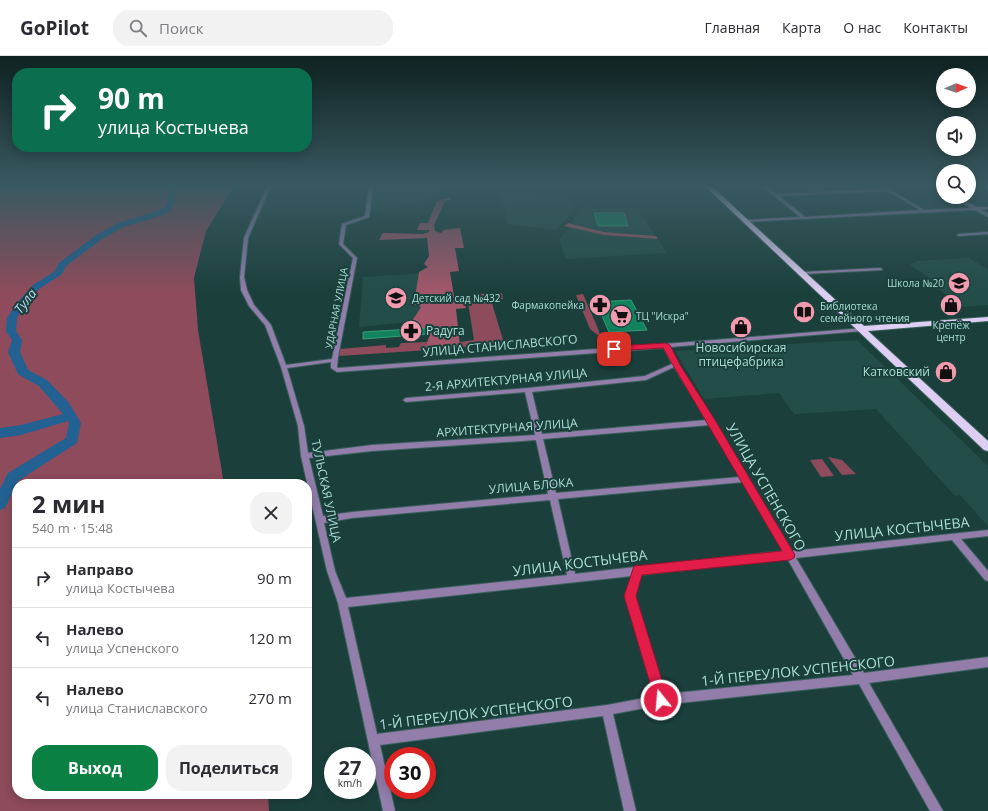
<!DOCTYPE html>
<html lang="ru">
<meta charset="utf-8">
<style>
:root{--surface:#fff;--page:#f2f2f3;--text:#2b2b33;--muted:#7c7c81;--line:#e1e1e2;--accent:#0b8043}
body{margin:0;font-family:"Open Sans",sans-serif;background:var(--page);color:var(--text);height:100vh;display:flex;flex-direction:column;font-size:15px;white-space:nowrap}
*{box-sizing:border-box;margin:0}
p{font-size:13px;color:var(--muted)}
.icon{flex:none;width:22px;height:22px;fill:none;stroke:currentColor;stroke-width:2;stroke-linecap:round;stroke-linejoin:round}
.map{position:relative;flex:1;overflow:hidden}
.details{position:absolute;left:12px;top:423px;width:300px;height:320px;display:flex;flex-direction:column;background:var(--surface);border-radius:16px;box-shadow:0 2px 10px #0003}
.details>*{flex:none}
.top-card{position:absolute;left:12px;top:12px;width:300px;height:84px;border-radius:16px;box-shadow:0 2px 10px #0003;background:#0b6e4f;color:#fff;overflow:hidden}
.needle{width:26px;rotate:88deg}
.fabs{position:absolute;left:936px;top:12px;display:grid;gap:8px}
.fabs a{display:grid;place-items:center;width:40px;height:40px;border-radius:50%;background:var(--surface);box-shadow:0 2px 10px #0003;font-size:20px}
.speed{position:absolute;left:324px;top:691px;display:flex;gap:8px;font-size:20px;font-weight:700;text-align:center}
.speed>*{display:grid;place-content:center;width:52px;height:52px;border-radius:50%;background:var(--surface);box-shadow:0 2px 10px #0003;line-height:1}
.speed small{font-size:10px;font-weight:400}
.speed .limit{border:6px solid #d22;background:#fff;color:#111}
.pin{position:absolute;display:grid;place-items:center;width:34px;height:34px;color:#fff;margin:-17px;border-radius:8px;box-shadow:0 2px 6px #0006}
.me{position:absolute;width:44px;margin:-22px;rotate:343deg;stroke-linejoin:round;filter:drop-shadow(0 0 3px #0008)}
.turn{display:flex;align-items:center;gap:14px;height:84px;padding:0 20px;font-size:18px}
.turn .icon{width:52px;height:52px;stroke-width:2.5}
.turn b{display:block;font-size:28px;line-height:34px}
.round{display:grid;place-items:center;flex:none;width:42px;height:42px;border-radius:16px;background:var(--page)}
.summary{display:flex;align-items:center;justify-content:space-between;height:68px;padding:0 20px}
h1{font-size:24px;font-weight:700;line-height:30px}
.button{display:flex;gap:8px;margin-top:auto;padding:8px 20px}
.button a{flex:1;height:46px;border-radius:16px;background:var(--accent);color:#fff;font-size:16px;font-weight:700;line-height:46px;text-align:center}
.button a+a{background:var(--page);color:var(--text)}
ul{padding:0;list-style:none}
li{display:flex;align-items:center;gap:12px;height:60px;padding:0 20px;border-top:1px solid var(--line)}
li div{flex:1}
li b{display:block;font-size:15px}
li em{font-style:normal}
header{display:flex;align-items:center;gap:24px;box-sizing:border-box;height:56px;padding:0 20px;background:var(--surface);border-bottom:1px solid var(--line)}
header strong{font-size:19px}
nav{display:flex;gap:22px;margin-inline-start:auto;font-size:14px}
.search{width:280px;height:36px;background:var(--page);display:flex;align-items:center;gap:10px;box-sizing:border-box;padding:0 14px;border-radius:16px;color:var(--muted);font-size:15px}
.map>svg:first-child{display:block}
.built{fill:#234d48}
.green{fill:#8d4b5b}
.forest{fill:#a15769}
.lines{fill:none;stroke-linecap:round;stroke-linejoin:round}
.river{fill:#226191;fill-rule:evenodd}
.building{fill:#11835f;stroke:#389d78}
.minor-casing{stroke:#38605b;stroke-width:2}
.major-casing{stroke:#38605b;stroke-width:2}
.minor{fill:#927dab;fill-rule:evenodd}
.major{fill:#dfcef4;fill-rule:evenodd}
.tram{stroke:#6d9b95;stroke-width:1}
.route{fill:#e11d48;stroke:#92132f}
.labels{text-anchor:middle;stroke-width:4;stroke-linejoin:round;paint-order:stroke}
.far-poi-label{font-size:10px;fill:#aaded7;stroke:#1b403c;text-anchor:start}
.far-street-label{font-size:10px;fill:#aaded7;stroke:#1b403c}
.poi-label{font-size:12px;fill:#aaded7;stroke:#1b403c;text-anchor:start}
.street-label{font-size:12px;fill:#aaded7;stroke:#1b403c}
.water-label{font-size:13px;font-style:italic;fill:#b7d7f3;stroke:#1b403c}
.near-street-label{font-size:14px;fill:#aaded7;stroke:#1b403c}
</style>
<header>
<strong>GoPilot</strong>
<div class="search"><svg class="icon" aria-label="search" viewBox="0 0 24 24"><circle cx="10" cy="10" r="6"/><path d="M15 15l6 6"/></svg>Поиск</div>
<nav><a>Главная</a><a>Карта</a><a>О нас</a><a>Контакты</a></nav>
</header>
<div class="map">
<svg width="988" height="755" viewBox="0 0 988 755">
<rect width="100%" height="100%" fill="#1b403c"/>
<g class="built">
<polygon points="374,130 448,130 433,142 394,152 371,154"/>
<polygon points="500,136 565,140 573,156 557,174 508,168"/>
<polygon points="583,151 637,152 656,180 604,176 571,167"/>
<polygon points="570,171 604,179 658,183 667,197 566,203 559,184"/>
<polygon points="968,202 988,213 988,249 964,251 928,226 928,221 910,209 918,205"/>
<polygon points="428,217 432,264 359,271 363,221"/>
<polygon points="857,284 988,410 988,470 960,439 955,440 876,353 794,358 779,337 704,343 675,295"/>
</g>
<g class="green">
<polygon points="0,130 234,130 206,175 194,222 198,274 224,428 17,428 17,738 268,738 269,755 0,755"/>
<polygon points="502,237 503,243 491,244 503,284 555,282 555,284 450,292 449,290 460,289 460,286 474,284 468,247 475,238"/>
<polygon points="583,238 599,275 600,281 590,273 576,239"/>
<polygon points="427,286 425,292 444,290 444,293 339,300 340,293 386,289 386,292 399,291 401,287"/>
<polygon points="828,401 842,404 856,418 842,419"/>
<polygon points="822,403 834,420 821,421 810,404"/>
</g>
<g class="forest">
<path d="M451 141 450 144 445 145 434 169 435 175 441 177 444 174 460 172 464 192H455L459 215 450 216 455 246 464 245 466 252 456 253 460 289 425 292 430 278H429V272L408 273C411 264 417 259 421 251L414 248 419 216 428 211 424 208 429 200 427 182 379 184 383 177 423 178 429 176V174H417L420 167H428L437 145Z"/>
<polygon points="568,167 604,176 656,180 658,183 604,179 564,170"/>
</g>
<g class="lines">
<polygon class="river" points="174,130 181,130 177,135 171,154 163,159 124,171 102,183 66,210 62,218 39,233 24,250 17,262 16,275 22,284 20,296 28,314 47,324 69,347 81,367 77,387 18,425 5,452 0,454 0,433 8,417 66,382 69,367 68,365 21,379 0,382 0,372 21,369 63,358 39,330 19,319 17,316 8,296 12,284 6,275 7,262 17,247 33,229 55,215 59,207 96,179 118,167 157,155 165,151 170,134"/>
</g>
<g class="building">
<polygon points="594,157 624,157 628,170 598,170"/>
<polygon points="631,244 647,274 609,276 596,246"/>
<polygon points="429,272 429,278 363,283 363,276"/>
</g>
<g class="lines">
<g class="minor-casing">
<g id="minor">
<path d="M267 130H271L248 182 244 221 247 234 254 249 271 269 286 309 332 303 353 202 339 188 342 168 365 160 369 130H373L369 161 346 169 343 188 357 202 338 301 337 311 338 312 677 287 864 272V274L862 275 670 291 679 309 714 364 792 495 988 474V480L961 483 988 515V525L985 524 952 484 796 502 864 617 988 601V611L869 627 943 755H930L859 628 661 649 613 658 636 755H624L603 660 380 689 395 755H383L338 547 327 515 301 400 298 370 281 311 265 269 249 250 241 234 240 221 244 182ZM664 292 672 308 645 320 528 332 406 342 403 344 406 346 525 336 535 379 372 389 308 397 304 370 287 312 331 306V312L337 316ZM674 311 707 364 542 378 532 336 646 324ZM710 369 740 421 556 437 543 383ZM536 384 548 438 352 456 323 460 309 402 372 395ZM743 426 783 495 640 511 638 510 635 511 575 518 558 443ZM550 444 567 519 346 542 335 515 324 467 352 462ZM787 502 853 619 665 638 635 540 641 519ZM632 520 625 540 655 640 607 649 377 678 348 551Z"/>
<path d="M762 130H766L776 138 884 133 883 132 885 131 924 154 972 152 954 141H959L977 151H988V153L981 154 988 157V160L976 154 744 166 743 165 745 164 800 161ZM888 135 920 154 805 161 779 140Z"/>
<polygon points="933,130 938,130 943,133 943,135"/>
<polygon points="982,130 988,131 988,133"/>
<polygon points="988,176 988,178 959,180 957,179 959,178"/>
<polygon points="880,212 882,213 882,214 802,218 800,217 802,216"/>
</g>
</g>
<g class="major-casing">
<polygon id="major" points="705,130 711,130 864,270 988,261 988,265 868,275 988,385 988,395 984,394"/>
</g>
<use href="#minor" class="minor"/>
<use href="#major" class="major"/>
<g class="tram">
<polyline points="931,130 943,137"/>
<polyline points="951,141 988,161"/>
</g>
</g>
<linearGradient id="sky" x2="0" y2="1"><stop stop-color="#0f2321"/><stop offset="0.55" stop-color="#395961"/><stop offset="1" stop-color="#395961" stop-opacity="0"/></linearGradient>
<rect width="988" height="236" fill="url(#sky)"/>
<polygon class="route" points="666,287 670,289 680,309 715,364 795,499 794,502 790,504 642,519 636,540 668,644 666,649 661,651 657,649 655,644 624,540 634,510 782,495 663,292 614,295 610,293 614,290"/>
<defs>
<g id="school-disc" transform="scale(1.15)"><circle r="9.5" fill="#f29aae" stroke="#1b403c"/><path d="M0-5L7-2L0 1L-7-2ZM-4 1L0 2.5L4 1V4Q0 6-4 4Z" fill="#111"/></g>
<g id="pharmacy-disc" transform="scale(1.15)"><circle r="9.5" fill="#f29aae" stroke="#1b403c"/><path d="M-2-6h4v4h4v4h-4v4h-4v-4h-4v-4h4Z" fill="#111"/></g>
<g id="shop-disc" transform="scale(1.15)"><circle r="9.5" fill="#f29aae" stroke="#1b403c"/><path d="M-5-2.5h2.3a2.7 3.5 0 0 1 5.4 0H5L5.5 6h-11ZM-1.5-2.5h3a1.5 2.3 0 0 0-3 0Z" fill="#111"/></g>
<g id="library-disc" transform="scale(1.15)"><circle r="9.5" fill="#f29aae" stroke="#1b403c"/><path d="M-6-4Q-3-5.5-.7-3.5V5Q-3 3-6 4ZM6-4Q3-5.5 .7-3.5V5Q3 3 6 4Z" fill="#111"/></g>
<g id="supermarket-disc" transform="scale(1.15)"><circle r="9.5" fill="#f29aae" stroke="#1b403c"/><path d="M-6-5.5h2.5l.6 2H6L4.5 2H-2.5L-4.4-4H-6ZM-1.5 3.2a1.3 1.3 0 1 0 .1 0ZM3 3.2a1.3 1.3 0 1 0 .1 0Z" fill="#111"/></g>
</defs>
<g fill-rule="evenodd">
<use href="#school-disc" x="959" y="227"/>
<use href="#school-disc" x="396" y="242"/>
<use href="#pharmacy-disc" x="600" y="249"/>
<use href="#shop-disc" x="951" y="249"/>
<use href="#library-disc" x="804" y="256"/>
<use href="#supermarket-disc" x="621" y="260"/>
<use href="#shop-disc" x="741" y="271"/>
<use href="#pharmacy-disc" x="411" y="275"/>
<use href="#shop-disc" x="946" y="316"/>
</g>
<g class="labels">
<g class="far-poi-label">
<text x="944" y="231" text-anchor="end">Школа №20</text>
<text x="412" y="246">Детский сад №432</text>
<text x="584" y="253" text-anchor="end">Фармакопейка</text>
<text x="820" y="254">Библиотека<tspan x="820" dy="12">семейного чтения</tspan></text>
<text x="636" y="264">ТЦ "Искра"</text>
<text x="951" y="273" text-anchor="middle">Крепёж<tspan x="951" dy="12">центр</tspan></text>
</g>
<g class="far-street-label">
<text transform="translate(336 252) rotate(-79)" y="4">УДАРНАЯ УЛИЦА</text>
</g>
<g class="poi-label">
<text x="426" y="279">Радуга</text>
<text x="741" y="296" text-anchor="middle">Новосибирская<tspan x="741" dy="14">птицефабрика</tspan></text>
<text x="930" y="320" text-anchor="end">Катковский</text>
</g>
<g class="street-label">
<text transform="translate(500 290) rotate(-5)" y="4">УЛИЦА СТАНИСЛАВСКОГО</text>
<text transform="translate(506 324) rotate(-5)" y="4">2-Я АРХИТЕКТУРНАЯ УЛИЦА</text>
<text transform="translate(507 372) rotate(-4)" y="4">АРХИТЕКТУРНАЯ УЛИЦА</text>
<text transform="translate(531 430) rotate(-5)" y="4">УЛИЦА БЛОКА</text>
<text transform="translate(326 435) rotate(78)" y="4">ТУЛЬСКАЯ УЛИЦА</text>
</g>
<g class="water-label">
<text transform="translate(25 245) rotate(-52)" y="5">Тула</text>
</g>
<g class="near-street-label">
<text transform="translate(766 431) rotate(60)" y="5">УЛИЦА УСПЕНСКОГО</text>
<text transform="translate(902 473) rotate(-6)" y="5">УЛИЦА КОСТЫЧЕВА</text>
<text transform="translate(580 507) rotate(-7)" y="5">УЛИЦА КОСТЫЧЕВА</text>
<text transform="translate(798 615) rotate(-6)" y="5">1-Й ПЕРЕУЛОК УСПЕНСКОГО</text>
<text transform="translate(476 657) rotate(-7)" y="5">1-Й ПЕРЕУЛОК УСПЕНСКОГО</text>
</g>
</g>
</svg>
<div class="fabs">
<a><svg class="needle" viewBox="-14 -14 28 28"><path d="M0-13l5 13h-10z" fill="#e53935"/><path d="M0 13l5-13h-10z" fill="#7c7c81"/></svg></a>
<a><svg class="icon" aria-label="sound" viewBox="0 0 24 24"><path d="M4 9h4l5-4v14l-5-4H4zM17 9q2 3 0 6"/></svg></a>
<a><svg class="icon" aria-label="search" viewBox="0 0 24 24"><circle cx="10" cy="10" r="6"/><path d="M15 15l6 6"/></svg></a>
</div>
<div class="speed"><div>27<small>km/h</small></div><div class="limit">30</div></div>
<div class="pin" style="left:614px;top:293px;background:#d93025"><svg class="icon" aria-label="arrive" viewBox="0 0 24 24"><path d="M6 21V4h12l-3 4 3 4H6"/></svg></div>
<svg class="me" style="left:661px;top:644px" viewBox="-20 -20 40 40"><circle r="17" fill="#e11d48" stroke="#fff" stroke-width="3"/><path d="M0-11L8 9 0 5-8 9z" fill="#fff"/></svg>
<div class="top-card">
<div class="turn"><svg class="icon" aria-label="right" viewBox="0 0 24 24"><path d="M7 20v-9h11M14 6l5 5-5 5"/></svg><div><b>90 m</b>улица Костычева</div></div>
</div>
<section class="details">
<div class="summary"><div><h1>2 мин</h1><p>540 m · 15:48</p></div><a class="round"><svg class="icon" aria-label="close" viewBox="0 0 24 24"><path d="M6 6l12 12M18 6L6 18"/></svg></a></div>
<ul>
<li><svg class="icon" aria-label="right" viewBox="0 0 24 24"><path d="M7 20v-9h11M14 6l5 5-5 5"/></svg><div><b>Направо</b><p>улица Костычева</p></div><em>90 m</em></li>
<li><svg class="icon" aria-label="left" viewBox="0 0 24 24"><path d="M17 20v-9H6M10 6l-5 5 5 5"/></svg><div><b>Налево</b><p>улица Успенского</p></div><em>120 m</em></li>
<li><svg class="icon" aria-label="left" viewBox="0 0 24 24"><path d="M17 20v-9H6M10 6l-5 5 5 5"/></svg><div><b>Налево</b><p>улица Станиславского</p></div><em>270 m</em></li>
</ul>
<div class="button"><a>Выход</a><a>Поделиться</a></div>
</section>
</div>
